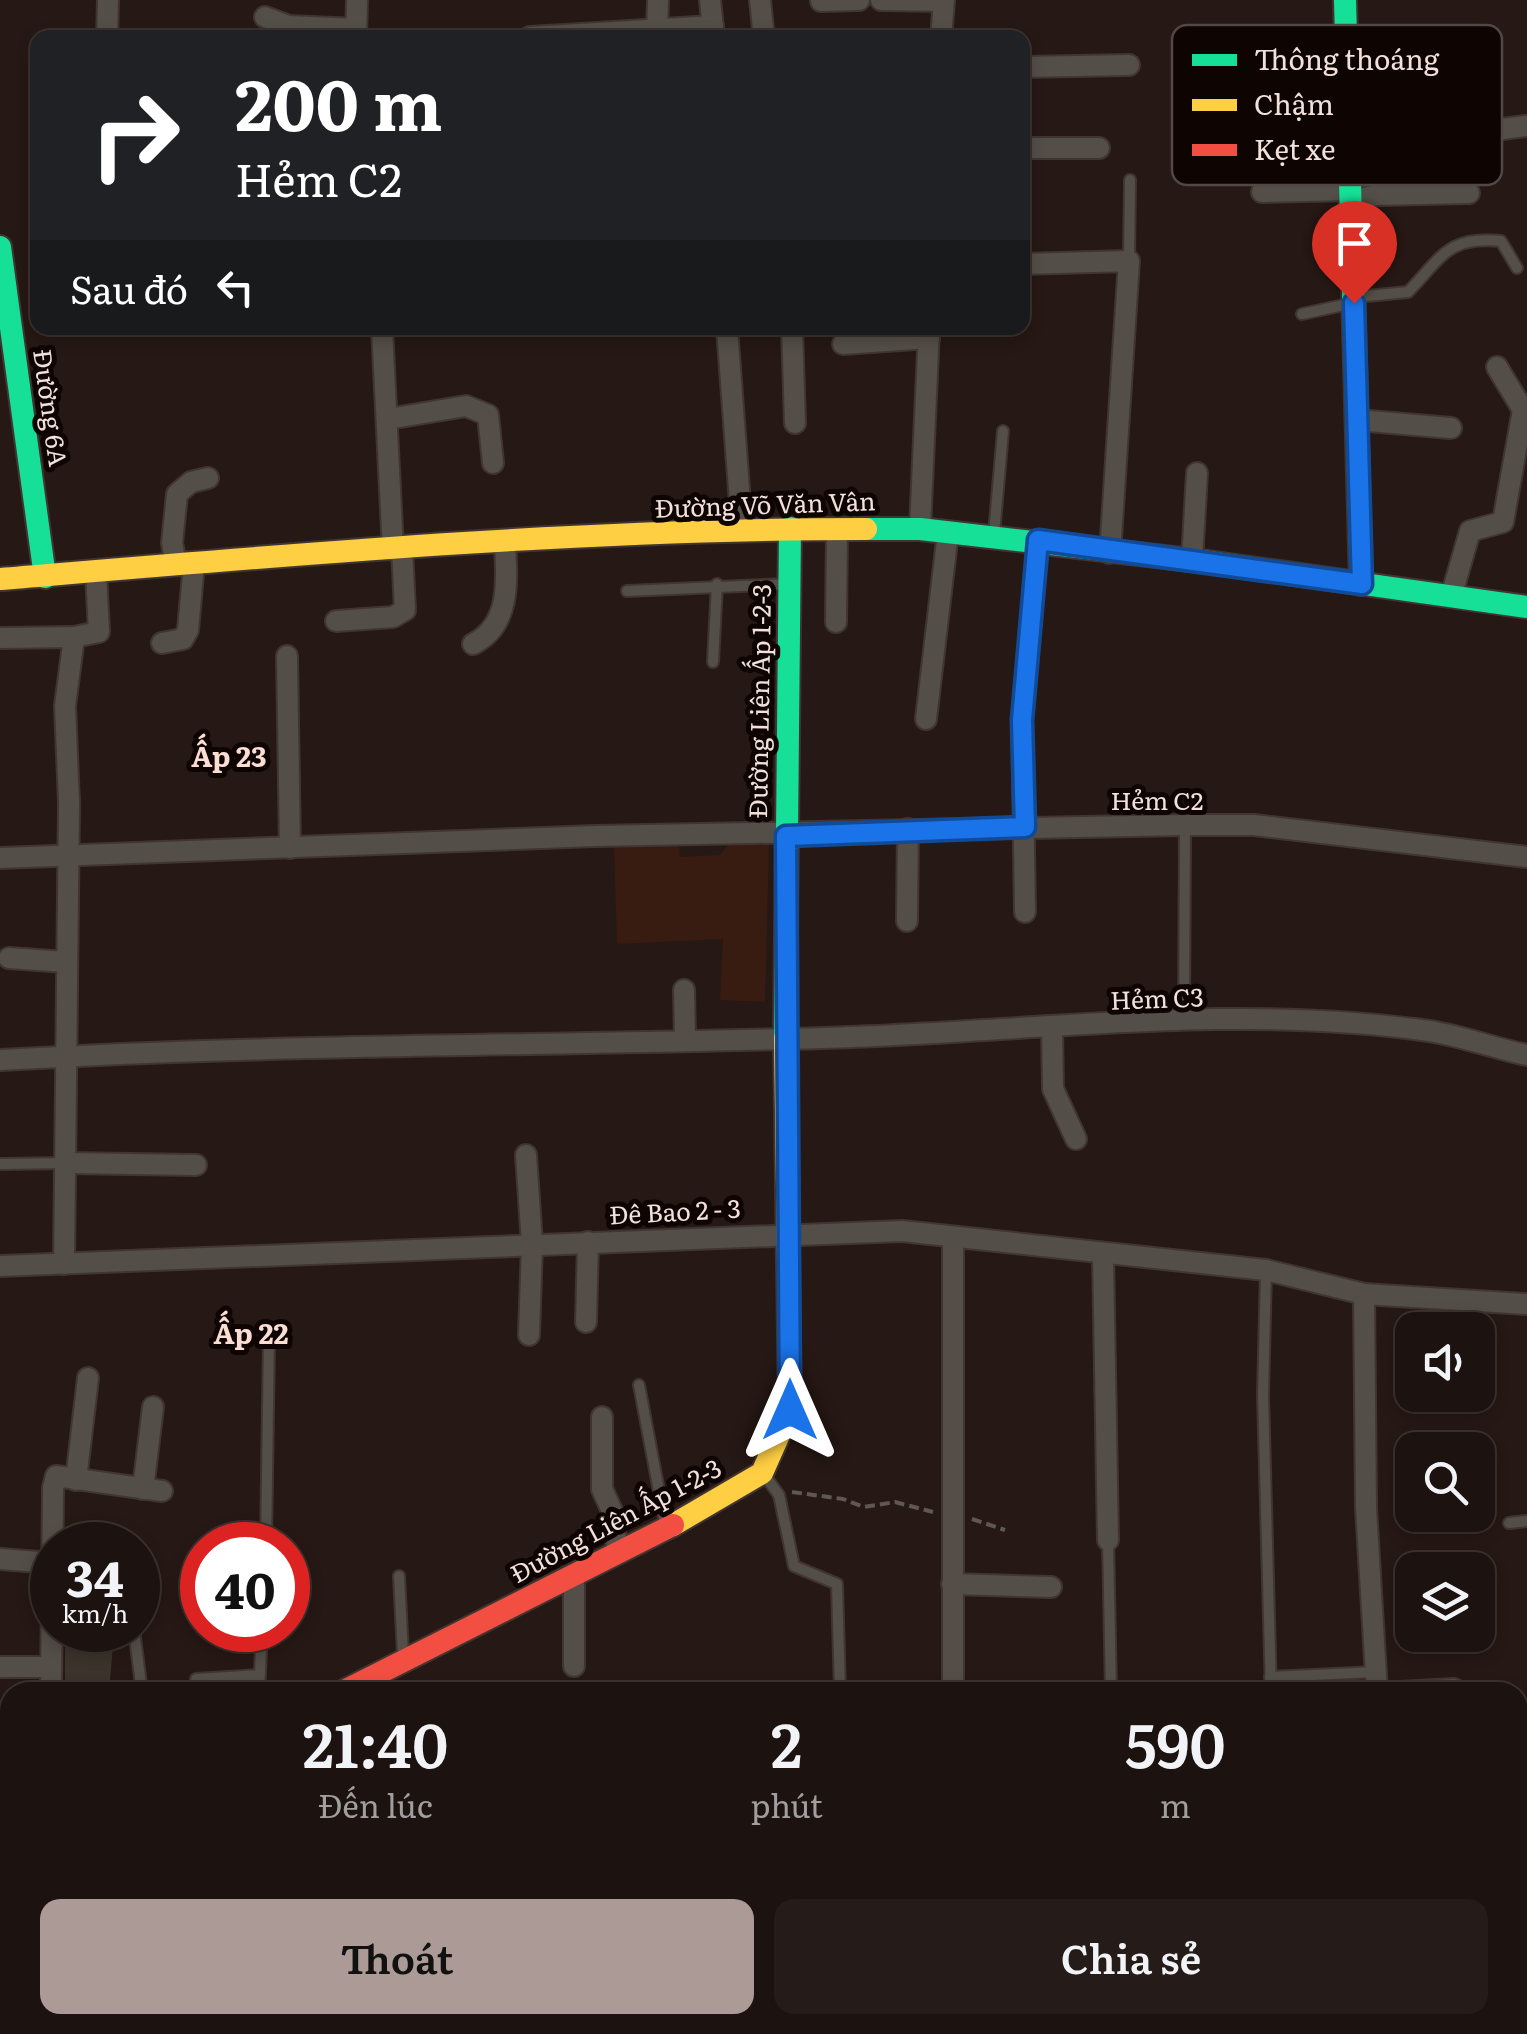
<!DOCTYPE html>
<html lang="vi">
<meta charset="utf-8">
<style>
:root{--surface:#1c120f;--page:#251b18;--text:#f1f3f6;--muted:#a09e9e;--line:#3a322f;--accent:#ab9a95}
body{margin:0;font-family:Literata,serif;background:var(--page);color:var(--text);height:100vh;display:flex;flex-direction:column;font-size:38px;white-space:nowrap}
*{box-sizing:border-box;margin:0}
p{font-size:32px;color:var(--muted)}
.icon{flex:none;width:55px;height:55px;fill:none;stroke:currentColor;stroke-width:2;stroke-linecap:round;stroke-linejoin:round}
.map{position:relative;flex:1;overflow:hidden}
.drawer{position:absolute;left:0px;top:1682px;width:1528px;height:352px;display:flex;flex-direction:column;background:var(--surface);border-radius:30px 30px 0 0;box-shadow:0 5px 15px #0003,0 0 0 2px var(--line)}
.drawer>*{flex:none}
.banner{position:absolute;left:30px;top:30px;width:1000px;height:305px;border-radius:20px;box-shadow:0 5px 15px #0003,0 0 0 2px var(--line);background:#202124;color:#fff;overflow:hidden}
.fabs{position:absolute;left:1395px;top:1312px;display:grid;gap:20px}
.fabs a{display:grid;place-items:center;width:100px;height:100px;border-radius:20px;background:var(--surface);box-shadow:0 5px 15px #0003,0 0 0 2px var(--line);font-size:50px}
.speed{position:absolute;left:30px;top:1522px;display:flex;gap:20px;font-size:50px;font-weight:700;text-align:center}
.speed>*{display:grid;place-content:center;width:130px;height:130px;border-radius:50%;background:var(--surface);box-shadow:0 5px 15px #0003,0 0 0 2px var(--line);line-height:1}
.speed small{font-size:25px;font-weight:400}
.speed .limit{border:15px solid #d22;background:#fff;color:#111}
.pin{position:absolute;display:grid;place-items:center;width:85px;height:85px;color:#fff;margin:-102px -42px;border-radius:50% 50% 50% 0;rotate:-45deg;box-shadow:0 0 10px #0007}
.pin .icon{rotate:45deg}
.me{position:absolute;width:110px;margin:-55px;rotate:0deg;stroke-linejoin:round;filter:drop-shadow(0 0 8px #0008)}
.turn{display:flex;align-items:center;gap:35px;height:210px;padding:0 40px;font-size:45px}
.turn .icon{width:130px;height:130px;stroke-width:2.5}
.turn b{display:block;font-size:70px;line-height:85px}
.then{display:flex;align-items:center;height:95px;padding:0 40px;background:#0003;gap:20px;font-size:38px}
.eta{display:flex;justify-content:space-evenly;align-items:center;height:170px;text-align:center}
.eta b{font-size:60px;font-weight:600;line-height:70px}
.button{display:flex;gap:20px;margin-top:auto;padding:20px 40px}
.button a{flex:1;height:115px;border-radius:20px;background:var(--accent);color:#111;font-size:40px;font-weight:600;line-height:115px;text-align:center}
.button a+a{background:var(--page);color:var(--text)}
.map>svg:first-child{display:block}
.built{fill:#381b11}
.building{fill:#3d332d}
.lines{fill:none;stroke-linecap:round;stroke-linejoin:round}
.lane-casing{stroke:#413531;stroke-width:14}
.street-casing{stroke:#413531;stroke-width:24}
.fast-casing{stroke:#413531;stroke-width:26}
.slow-casing{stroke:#413531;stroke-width:26}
.jam-casing{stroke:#413531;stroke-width:26}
.path{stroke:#5e5752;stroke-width:4;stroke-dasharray:10 5;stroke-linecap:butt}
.lane{stroke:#534e47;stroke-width:10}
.street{stroke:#534e47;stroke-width:20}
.fast{stroke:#16e098;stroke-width:22}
.slow{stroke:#ffcf43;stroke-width:22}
.jam{stroke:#f24e42;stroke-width:22}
.route-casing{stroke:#114b97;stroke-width:25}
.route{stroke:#1a73e8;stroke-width:18}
.labels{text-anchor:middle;stroke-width:10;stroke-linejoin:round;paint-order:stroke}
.street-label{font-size:25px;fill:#f2e0da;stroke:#0e0503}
.neighbourhood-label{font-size:28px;font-weight:bold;fill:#faddd3;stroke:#0e0503}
.key{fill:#0e0503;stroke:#524744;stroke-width:2.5}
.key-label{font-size:28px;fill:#f2e0da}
</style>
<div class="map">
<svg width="1527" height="2034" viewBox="0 0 1527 2034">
<rect width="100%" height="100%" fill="#261814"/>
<polygon class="built" points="679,845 680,857 720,855 728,845 769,845 765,1002 720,1000 723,939 617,944 614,847"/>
<polygon class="building" points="65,1642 113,1645 109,1692 65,1692"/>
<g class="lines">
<g class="lane-casing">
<g id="lane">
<polyline points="1481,56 1491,130"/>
<polyline points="1129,260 1130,180"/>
<path d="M1356 297 1408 292C1442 257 1447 236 1501 241L1517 268"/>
<polyline points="1302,314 1353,303"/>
<polyline points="994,534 1003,431"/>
<polyline points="627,591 788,584"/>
<polyline points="713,662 717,584"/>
<polyline points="1184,1019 1185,825"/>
<polyline points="0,1164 67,1163"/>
<polyline points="1266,1271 1263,1395 1271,1692"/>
<polyline points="639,1385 666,1528"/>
<polyline points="763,1473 779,1495 794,1566 837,1584 840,1692"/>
<polyline points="1509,1523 1527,1521"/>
<polyline points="1108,1540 1111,1692"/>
<polyline points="266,1545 269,1339"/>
<polyline points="399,1576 403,1655"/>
<polyline points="134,1630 142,1692"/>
<polyline points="1270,1677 1376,1672"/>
<polyline points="196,1679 259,1675"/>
<polyline points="259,1692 262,1630"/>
<polyline points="48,2034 50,2025"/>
</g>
</g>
<g class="street-casing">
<g id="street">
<polyline points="710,0 714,38"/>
<polyline points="760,0 764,38"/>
<polyline points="881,0 944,1"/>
<polyline points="821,1 859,0"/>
<polyline points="265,17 289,26 356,29"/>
<polyline points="657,31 658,0"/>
<polyline points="530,37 713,26"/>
<polyline points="107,38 108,0"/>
<polyline points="356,38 357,0"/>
<polyline points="941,38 944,0"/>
<polyline points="1022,67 1129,65"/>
<polyline points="1350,145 1388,144 1526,126"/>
<polyline points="1022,148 1099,148"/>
<polyline points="1262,192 1351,190"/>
<polyline points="1351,201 1377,195 1469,193"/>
<polyline points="1022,264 1129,261 1110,553"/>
<polyline points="382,328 393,550"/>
<polyline points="727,328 742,530"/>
<polyline points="792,328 795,423"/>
<polyline points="843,344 929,338"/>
<polyline points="388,419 466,406 488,415 493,463"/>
<polyline points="1357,420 1451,428"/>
<polyline points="920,529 929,328"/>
<polyline points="1192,560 1197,473"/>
<polyline points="176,564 172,543 177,494 191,482 208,478"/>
<polyline points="1451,597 1470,531 1503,522 1523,410 1497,367"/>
<polyline points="336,621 393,617 405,610 402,549"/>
<polyline points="836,622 837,529"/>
<polyline points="0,638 74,637"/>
<polyline points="162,643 183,639 188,630 194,563"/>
<path d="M473 644C511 625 507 580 505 544"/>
<polyline points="287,656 290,848"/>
<polyline points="926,719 948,532"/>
<polyline points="0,858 595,836 1185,825 1254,825 1527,857"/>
<polyline points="1025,912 1022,721 1038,541"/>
<polyline points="907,921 908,829"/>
<polyline points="9,958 66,962"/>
<polyline points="684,990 685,1038"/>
<polyline points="1052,1029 1053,1089 1076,1139"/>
<path d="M0 1060C274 1044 549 1046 823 1038 1021 1033 1225 1003 1422 1030 1457 1034 1492 1048 1527 1055"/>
<polyline points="526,1155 532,1244 529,1335"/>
<polyline points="67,1163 196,1165"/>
<polyline points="953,1238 953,1692"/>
<polyline points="1103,1255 1108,1540"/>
<polyline points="64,1264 69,803 65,706 74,637 99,632 96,574"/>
<polyline points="0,1266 902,1231 1266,1270 1364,1294 1527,1304"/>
<polyline points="1364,1294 1366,1508 1377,1692"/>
<polyline points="586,1322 588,1242"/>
<polyline points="602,1417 602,1489 612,1511 618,1553"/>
<polyline points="76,1480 88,1378"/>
<polyline points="143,1489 153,1407"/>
<polyline points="0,1559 51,1563"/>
<polyline points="574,1576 574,1666"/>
<polyline points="952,1584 1051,1587"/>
<polyline points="0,1667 50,1667"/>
<polyline points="51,1692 53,1488 56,1476 162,1491"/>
<polyline points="1400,1692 1454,1689 1457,1692"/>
<polyline points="0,1745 10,1745"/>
<polyline points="1121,2025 1121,2034"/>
<polyline points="1395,2025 1395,2034"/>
<polyline points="80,2034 80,2025"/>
<polyline points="312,2034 313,2025"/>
<polyline points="1493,2034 1494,2025"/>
</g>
</g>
<g class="fast-casing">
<g id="fast">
<polyline points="1345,0 1361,584"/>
<polyline points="0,247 45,577"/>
<polyline points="866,529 920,529 1208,562 1527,607"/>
<polyline points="785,1038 790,528"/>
<polyline points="0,1867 10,1862"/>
</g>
</g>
<g class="slow-casing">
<g id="slow">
<path d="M0 579C287 555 577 529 866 529"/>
<polyline points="673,1525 762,1473 790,1410 785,1038"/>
</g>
</g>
<g class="jam-casing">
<polyline id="jam" points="342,1692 673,1525"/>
</g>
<g class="path">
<polyline points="792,1492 843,1499 864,1507 895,1502 933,1512"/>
<polyline points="972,1519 1005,1530"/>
<polyline points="956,2034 956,2025"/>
</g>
<use href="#lane" class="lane"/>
<use href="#street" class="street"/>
<use href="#fast" class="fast"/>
<use href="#slow" class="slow"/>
<use href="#jam" class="jam"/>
</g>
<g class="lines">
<g class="route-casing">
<polyline id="route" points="790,1410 786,836 1025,827 1022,720 1038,540 1362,584 1354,303"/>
</g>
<use href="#route" class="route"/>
</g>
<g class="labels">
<g class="street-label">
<text transform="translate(50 408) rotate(82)" y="9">Đường 6A</text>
<text transform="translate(765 505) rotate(-2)" y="9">Đường Võ Văn Vân</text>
<text transform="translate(760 701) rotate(-89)" y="9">Đường Liên Ấp 1-2-3</text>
<text x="1157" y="810">Hẻm C2</text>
<text transform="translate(1157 999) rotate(-2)" y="9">Hẻm C3</text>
<text transform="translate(675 1212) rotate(-3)" y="9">Đê Bao 2 - 3</text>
<text transform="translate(616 1521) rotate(-28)" y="9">Đường Liên Ấp 1-2-3</text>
</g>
<g class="neighbourhood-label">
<text x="229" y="767">Ấp 23</text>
<text x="251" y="1344">Ấp 22</text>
</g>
</g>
<rect x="1172" y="25" width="330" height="160" rx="15" class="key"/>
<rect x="1192" y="54" width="45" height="12" fill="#16e098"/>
<rect x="1192" y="99" width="45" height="12" fill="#ffcf43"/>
<rect x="1192" y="144" width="45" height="12" fill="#f24e42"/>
<g class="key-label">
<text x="1254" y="70">Thông thoáng</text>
<text x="1254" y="115">Chậm</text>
<text x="1254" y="160">Kẹt xe</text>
</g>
</svg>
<div class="fabs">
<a><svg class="icon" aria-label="sound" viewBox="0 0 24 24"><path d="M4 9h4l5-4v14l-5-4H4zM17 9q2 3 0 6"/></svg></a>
<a><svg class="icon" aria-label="search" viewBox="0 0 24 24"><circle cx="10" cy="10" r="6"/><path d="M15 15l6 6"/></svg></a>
<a><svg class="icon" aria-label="layers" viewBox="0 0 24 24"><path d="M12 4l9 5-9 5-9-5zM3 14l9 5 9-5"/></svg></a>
</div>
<div class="speed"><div>34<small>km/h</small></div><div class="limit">40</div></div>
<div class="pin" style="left:1354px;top:303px;background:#d93025"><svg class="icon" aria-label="arrive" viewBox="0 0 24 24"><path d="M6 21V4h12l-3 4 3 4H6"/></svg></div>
<svg class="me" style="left:790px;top:1410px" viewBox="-20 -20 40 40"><path d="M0-17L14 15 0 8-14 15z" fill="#1a73e8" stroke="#fff" stroke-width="4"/></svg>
<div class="banner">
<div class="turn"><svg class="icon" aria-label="right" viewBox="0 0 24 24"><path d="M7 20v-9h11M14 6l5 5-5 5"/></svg><div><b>200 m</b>Hẻm C2</div></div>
<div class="then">Sau đó<svg class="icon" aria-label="left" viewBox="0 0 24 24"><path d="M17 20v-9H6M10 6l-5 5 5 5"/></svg></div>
</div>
<section class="drawer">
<div class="eta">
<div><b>21:40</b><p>Đến lúc</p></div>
<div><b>2</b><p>phút</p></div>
<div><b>590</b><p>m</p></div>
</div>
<div class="button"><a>Thoát</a><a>Chia sẻ</a></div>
</section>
</div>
